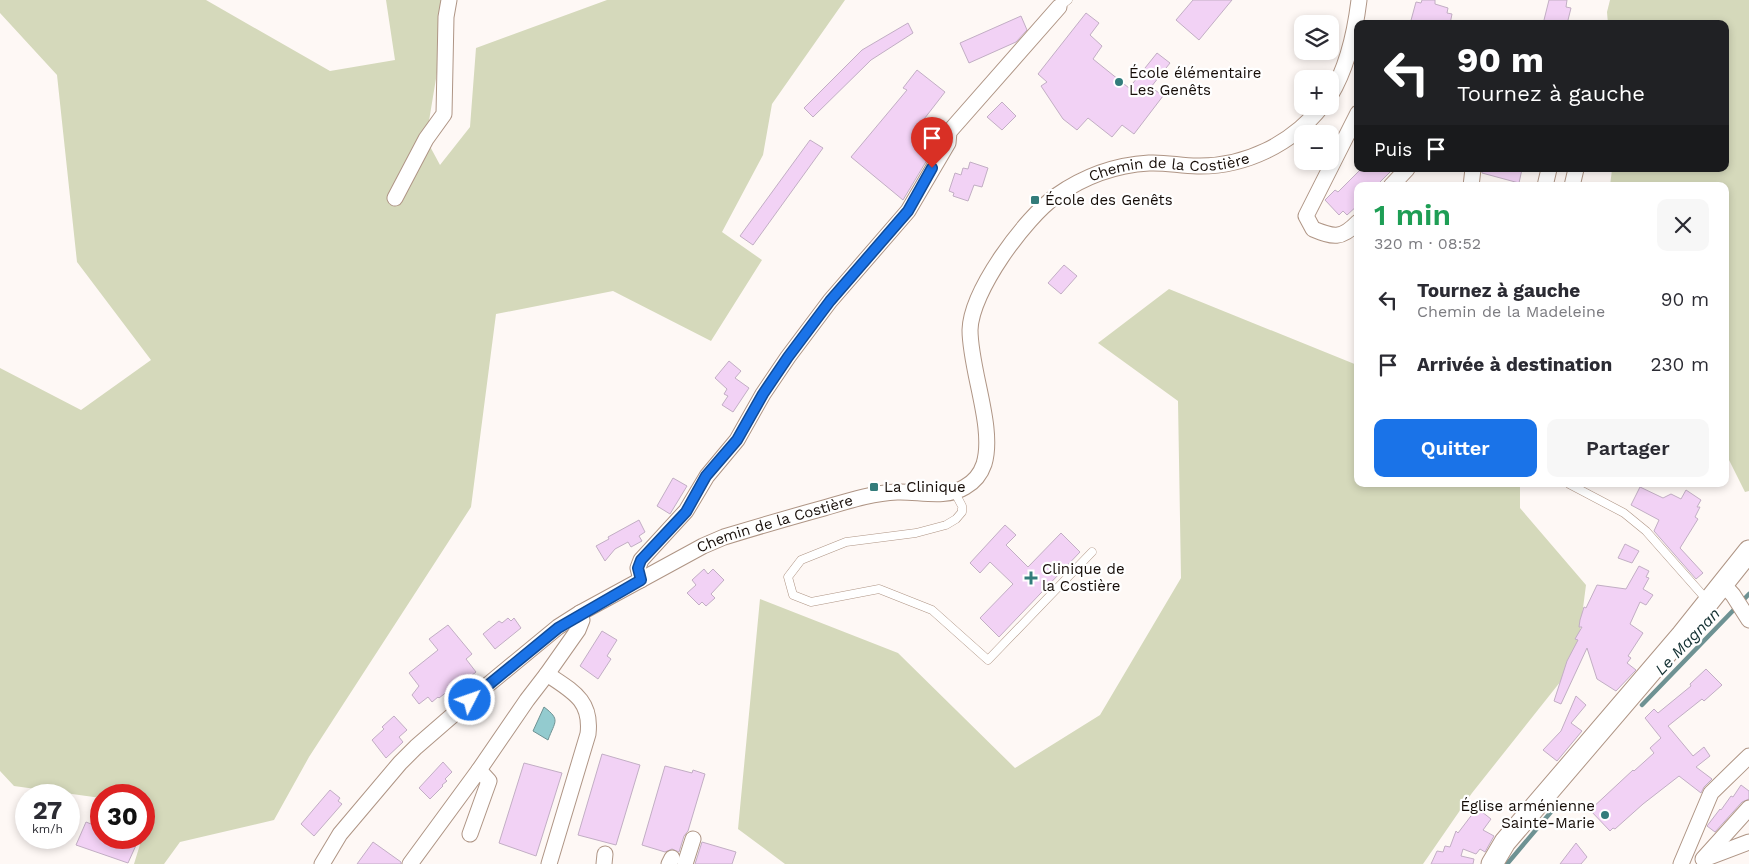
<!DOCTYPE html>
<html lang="fr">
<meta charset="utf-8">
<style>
:root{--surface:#fff;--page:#f7f7f7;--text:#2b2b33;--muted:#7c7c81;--accent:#1a73e8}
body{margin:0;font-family:"Work Sans",sans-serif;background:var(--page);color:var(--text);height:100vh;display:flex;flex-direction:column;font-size:19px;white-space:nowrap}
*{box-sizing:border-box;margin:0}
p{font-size:16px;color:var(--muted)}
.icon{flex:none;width:28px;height:28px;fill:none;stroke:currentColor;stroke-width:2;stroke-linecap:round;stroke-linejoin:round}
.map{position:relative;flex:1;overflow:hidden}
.sheet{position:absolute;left:1354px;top:182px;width:375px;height:305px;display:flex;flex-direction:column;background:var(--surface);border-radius:10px;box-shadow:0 2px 8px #0003}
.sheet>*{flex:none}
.guide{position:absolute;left:1354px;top:20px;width:375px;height:152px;border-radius:10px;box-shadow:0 2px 8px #0003;background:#202124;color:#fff;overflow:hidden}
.tools{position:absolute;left:1294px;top:15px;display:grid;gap:10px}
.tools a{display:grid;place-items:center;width:45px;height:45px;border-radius:10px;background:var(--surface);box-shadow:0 2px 8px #0003;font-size:25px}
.speed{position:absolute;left:15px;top:784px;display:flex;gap:10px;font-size:25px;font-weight:700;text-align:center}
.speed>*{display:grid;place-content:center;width:65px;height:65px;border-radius:50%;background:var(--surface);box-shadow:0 2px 8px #0003;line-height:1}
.speed small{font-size:12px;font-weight:400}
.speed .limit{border:8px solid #d22;background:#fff;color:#111}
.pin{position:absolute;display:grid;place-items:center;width:42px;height:42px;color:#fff;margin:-51px -21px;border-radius:50% 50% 50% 0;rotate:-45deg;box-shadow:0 0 5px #0007}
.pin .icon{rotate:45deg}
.me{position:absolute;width:55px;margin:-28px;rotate:49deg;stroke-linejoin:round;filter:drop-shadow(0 0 4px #0008)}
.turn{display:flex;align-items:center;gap:18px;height:105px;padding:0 20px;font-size:22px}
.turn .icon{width:65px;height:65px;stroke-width:2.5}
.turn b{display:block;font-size:35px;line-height:42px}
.then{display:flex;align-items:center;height:48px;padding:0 20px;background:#0003;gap:10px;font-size:19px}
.round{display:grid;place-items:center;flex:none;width:52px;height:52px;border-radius:10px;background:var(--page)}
.overview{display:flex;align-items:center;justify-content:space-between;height:85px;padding:0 20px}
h1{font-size:30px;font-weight:600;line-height:38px;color:#1e9e55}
.primary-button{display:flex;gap:10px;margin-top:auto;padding:10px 20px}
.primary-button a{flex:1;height:58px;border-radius:10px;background:var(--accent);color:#fff;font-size:20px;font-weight:600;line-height:58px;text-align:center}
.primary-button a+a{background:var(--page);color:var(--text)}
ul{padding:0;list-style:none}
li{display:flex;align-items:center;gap:15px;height:65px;padding:0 20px}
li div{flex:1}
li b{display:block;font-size:19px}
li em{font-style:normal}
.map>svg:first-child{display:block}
.green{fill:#d5d9bb}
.water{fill:#93cbcf;stroke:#6e9293}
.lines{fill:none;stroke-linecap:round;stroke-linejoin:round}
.stream{stroke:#6e9293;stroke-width:4.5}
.building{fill:#f2d2f5;stroke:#c2aec4}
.lane-casing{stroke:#af9585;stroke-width:9}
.street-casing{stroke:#af9585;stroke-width:17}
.secondary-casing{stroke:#af9585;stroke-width:23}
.lane{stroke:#fff;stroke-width:8}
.street{stroke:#fff;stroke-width:15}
.secondary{stroke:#fff;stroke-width:21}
.route-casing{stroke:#114b97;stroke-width:12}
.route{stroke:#1a73e8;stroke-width:9}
.poi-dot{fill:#337c7b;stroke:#fff;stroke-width:2}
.labels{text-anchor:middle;stroke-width:4.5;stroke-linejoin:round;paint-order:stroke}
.poi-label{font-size:15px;fill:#160d08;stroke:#fff;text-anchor:start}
.street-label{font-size:15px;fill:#160d08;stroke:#fff}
.water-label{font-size:16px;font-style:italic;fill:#122f31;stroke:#fff}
</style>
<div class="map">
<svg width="1749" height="864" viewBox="0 0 1749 864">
<rect width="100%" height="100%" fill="#fef8f5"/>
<g class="green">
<polygon points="0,0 206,0 330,71 395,60 386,0 449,0 426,139 440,165 470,127 476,48 607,0 845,0 772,104 763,155 722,232 762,260 711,341 613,291 496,314 471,507 309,757 274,820 180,842 164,864 134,864 142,838 144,838 144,795 101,795 101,798 14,786 0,771 0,368 81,410 151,360 77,262 57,75 0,13"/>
<polygon points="1610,0 1749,0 1749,491 1745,492 1725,452 1725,186 1610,186 1612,169 1725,169 1725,24 1608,24 1607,12"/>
<polygon points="1169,289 1357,365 1358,484 1520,484 1520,508 1586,585 1576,662 1472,793 1423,864 785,864 738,829 760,599 898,653 1015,768 1100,715 1181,578 1178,401 1098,343"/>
</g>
<path class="water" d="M544 707C561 720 555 721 548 740L533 731Z"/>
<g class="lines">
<g class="stream">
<polyline points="1642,705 1749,594"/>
<polyline points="1507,864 1556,806"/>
</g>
</g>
<g class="building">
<polygon points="1193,0 1232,0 1199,40 1176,20"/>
<polygon points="1422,0 1435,0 1435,4 1448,8 1447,13 1452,14 1450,24 1410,24 1416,2 1421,3"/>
<polygon points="1549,0 1567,0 1566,7 1571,8 1567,24 1543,24"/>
<polygon points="1086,13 1099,23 1090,35 1102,46 1093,59 1129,88 1157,53 1170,63 1151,87 1163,96 1134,134 1122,125 1112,137 1088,118 1077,130 1063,119 1041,86 1047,82 1038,74"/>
<polygon points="1021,16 1027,30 1016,42 969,63 960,43"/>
<polygon points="908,23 913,33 871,60 813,117 804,108 862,50"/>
<polygon points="917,70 945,92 921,123 939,140 903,200 851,157 907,90 903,88"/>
<polygon points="1002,102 1016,116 1002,130 987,117"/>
<polygon points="810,140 823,148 753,245 740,236"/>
<polygon points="970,162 988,168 982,187 974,185 968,201 953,196 954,193 949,191 955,173 961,175 963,168 968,169"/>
<polygon points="1361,169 1393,169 1376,186 1358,186 1358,205 1347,215 1343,211 1339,215 1325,200 1335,190 1338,192"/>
<polygon points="1482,169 1522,169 1519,183 1482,173"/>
<polygon points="1064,265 1077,276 1061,294 1048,283"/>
<polygon points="729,361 741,371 735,378 749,388 733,412 722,405 728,396 724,394 727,389 715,378"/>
<polygon points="673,478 687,486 670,514 657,506"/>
<polygon points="1640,487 1663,498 1671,494 1681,499 1686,490 1701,500 1697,507 1700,507 1695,517 1698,519 1680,548 1703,573 1696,579 1654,531 1659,520 1631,505"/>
<polygon points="639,520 645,532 639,536 642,541 631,547 628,542 615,549 605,561 596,546 609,539 608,537"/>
<polygon points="1005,525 1016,535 1006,545 1028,567 1061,533 1080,552 999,637 980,618 1013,584 990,562 980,573 970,563"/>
<polygon points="1625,544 1639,551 1632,563 1618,558"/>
<polygon points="1639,566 1649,571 1646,577 1649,578 1643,589 1653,595 1646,605 1640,602 1630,624 1643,633 1628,656 1631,658 1627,663 1636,670 1616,691 1597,679 1587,648 1561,704 1554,701 1567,661 1578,640 1575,639 1582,627 1579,627 1580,620 1584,607 1586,608 1597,585 1626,589"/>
<polygon points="704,569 708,574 713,569 724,580 711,594 715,598 706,606 702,602 699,605 687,593 696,585 692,580"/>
<polygon points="508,618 511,621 514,618 521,628 495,649 483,634 499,621 502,623"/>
<polygon points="448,625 472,654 466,659 476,672 459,686 457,684 439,698 438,697 432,702 428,697 419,704 412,695 419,686 409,673 438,650 429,639"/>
<polygon points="602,631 617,640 607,656 611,659 598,679 580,666"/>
<polygon points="1706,669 1722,685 1704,701 1702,699 1668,726 1693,756 1704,747 1710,756 1696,767 1712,779 1704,787 1701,793 1679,776 1643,804 1615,829 1613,828 1610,831 1590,810 1633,770 1634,771 1654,753 1650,748 1661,738 1645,718 1654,709 1658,713 1691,686 1690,684"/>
<polygon points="1576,696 1586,705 1571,723 1582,731 1557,761 1543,750 1561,731"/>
<polygon points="394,716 407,730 399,737 403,742 386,758 372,740 384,729 382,727"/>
<polygon points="602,754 640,765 616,845 578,835"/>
<polygon points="443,762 452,772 445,779 447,781 442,785 443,786 430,799 419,788"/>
<polygon points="524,763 562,773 536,856 499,843"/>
<polygon points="665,766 692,773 693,770 705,774 688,831 684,836 679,852 672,849 665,852 642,845"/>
<polygon points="1741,785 1749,791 1749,799 1742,802 1715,832 1707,826 1720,809 1721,810 1731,796 1733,797"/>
<polygon points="330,790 340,798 338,801 342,804 314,836 301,824"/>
<polygon points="1477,808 1491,819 1483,830 1494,836 1485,852 1480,849 1476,854 1463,849 1461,856 1474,859 1473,864 1431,864 1437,851 1443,852 1445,846 1450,847 1456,831 1458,833"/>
<polygon points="86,822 101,828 101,838 124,838 137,843 128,863 76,845"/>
<polygon points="373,842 401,862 401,864 357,864"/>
<polygon points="702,842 736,852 732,864 695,864"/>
<polygon points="1576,843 1587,857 1581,864 1560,864"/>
</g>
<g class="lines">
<g class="lane-casing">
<g id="lane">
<polyline points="1059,7 1068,0"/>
<polyline points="1569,484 1624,513 1646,531 1707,600"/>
<polyline points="954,491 962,506 962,512 956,519 946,525 916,533 846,542 801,560 788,577 793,595 811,602 879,589 932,610 988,660 1092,552"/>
</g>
</g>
<g class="street-casing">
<g id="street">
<path d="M1330 96C1347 68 1355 33 1359 0"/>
<path d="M1358 113 1306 216 1313 229C1333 237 1341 240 1358 222"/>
<polyline points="1391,186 1407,169"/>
<polyline points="1471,186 1473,169"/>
<polyline points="1545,186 1549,169"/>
<polyline points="1572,186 1576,169"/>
<polyline points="395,198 426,139 444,114 446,17 449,0"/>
<polyline points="641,580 638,568 641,560 686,511 707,476 737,440 763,394 788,357 830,301 908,211 948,143 949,132 1059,7"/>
<polyline points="1723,584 1733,595 1749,620"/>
<path d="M547 674C572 691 592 700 588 734L549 864"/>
<polyline points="470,834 489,781 479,770"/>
<polyline points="1703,859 1749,808"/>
<polyline points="1704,859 1749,842"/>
<path id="s1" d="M322 864 340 834 400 763 416 747 484 688 558 627 580 613 703 546 724 537C757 527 791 517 824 508 848 501 872 493 897 492 918 491 946 499 965 487 974 482 981 473 984 464 995 428 970 370 970 330 971 291 1025 218 1056 196 1083 177 1115 165 1149 163 1165 162 1181 166 1197 166 1245 167 1292 144 1322 106"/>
<polyline points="410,864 479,770 527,700 547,674 578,630 582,620 580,613"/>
<polyline points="604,864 605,854"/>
<polyline points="669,864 672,858"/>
<polyline points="685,864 693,839"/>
<polyline points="1681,864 1711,793 1749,756"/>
</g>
</g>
<g class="secondary-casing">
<polyline id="secondary" points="1492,864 1505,842 1682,635 1749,551"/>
</g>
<use href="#lane" class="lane"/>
<use href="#street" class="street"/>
<use href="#secondary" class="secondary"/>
</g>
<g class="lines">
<g class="route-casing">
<polyline id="route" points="470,700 558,628 641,580 638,568 641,560 686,512 706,476 737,440 763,394 788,357 830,301 908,211 932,168"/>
</g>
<use href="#route" class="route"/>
</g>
<g class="poi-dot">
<circle cx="1119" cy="82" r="5"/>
<rect x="1030" y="195" width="10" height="10" rx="2.5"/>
<rect x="869" y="482" width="10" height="10" rx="2.5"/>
<path d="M1028.5 570.5h5v5h5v5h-5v5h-5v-5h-5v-5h5z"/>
<circle cx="1605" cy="815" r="5"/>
</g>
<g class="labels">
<g class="poi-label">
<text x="1129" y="78">École élémentaire<tspan x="1129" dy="17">Les Genêts</tspan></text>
<text x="1045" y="205">École des Genêts</text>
<text x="884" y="492">La Clinique</text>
<text x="1042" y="574">Clinique de<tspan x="1042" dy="17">la Costière</tspan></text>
<text x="1595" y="811" text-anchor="end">Église arménienne<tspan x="1595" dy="17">Sainte-Marie</tspan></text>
</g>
<g class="street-label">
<text dy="5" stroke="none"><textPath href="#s1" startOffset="1222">Chemin de la Costière</textPath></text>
<text dy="5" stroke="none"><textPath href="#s1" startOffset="578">Chemin de la Costière</textPath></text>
</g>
<g class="water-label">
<text transform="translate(1687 641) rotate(-46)" y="6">Le Magnan</text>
</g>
</g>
</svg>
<div class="tools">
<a><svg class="icon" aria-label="layers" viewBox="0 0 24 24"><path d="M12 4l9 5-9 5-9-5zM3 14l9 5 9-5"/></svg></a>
<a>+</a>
<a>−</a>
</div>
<div class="speed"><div>27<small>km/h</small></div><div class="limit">30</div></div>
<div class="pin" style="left:932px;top:168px;background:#d93025"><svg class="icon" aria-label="arrive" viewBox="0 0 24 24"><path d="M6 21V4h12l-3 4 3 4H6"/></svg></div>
<svg class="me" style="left:470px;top:700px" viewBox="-20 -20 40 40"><circle r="17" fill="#1a73e8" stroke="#fff" stroke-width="3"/><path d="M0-11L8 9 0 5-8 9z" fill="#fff"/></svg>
<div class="guide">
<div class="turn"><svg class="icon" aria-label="left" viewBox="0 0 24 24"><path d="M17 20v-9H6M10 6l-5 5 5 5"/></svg><div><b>90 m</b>Tournez à gauche</div></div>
<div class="then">Puis<svg class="icon" aria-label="arrive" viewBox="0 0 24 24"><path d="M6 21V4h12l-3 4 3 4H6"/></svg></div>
</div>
<section class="sheet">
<div class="overview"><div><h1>1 min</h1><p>320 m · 08:52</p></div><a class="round"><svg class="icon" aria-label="close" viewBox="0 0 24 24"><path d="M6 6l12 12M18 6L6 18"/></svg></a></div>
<ul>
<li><svg class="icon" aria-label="left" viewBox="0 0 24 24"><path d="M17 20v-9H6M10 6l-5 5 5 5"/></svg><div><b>Tournez à gauche</b><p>Chemin de la Madeleine</p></div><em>90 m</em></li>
<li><svg class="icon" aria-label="arrive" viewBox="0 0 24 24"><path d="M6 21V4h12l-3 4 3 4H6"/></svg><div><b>Arrivée à destination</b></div><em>230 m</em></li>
</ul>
<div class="primary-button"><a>Quitter</a><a>Partager</a></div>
</section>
</div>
